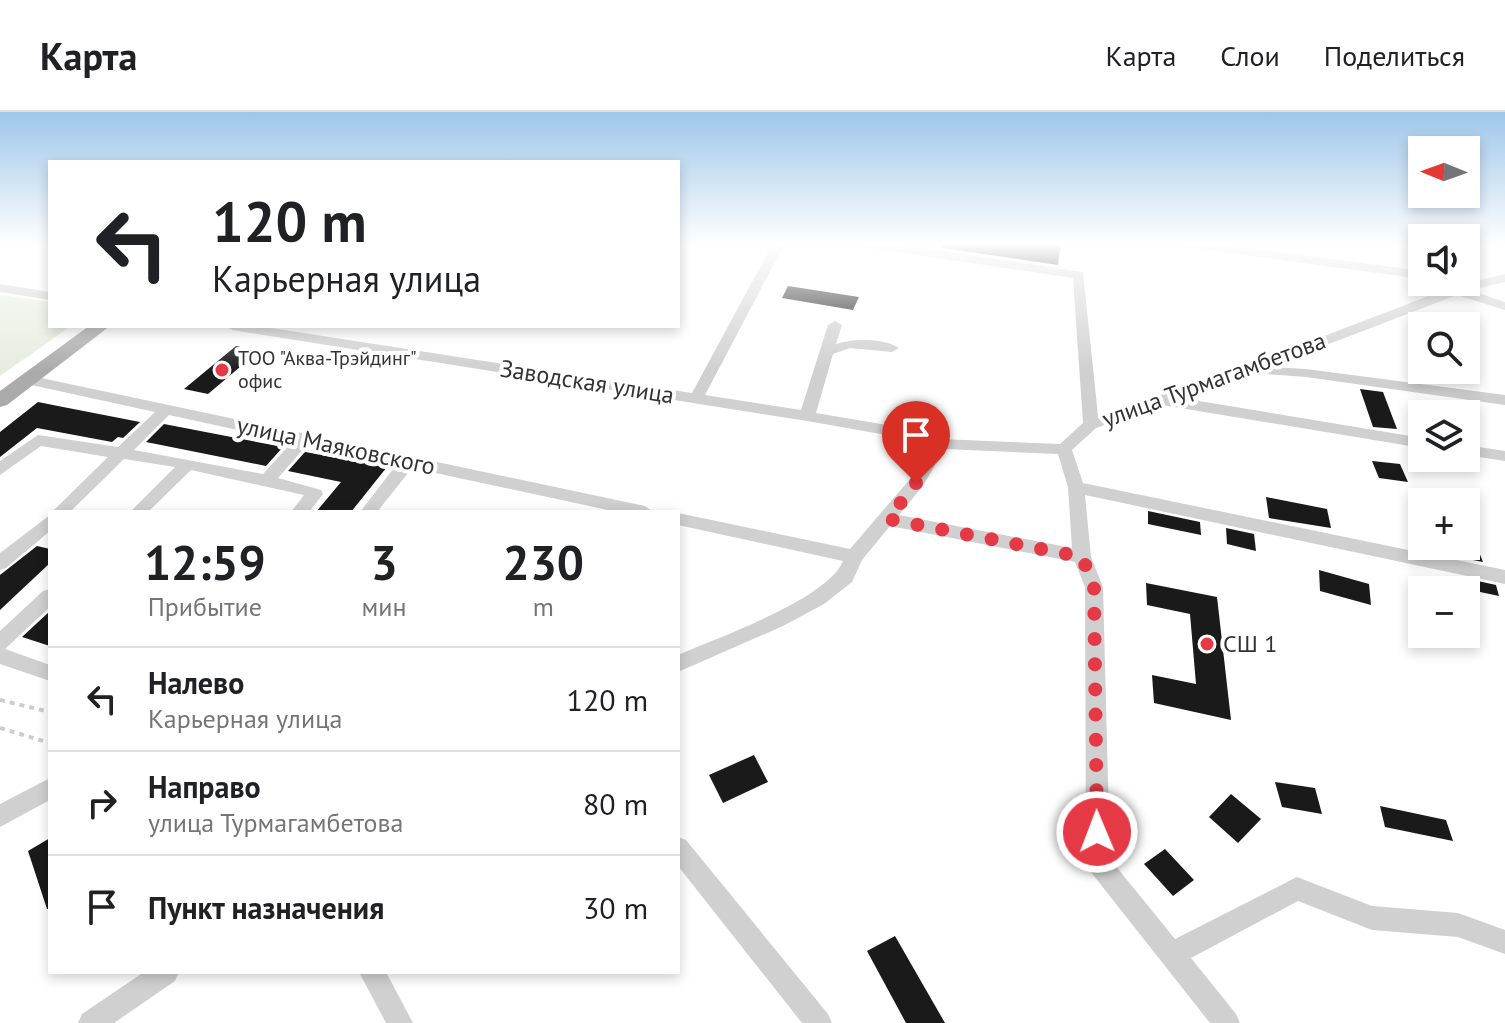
<!DOCTYPE html>
<html lang="ru">
<meta charset="utf-8">
<style>
:root{--surface:#fff;--page:#f6f6f6;--text:#202124;--muted:#757577;--line:#e0e0e0}
body{margin:0;font-family:"PT Sans",sans-serif;background:var(--page);color:var(--text);height:100vh;display:flex;flex-direction:column;font-size:30px;white-space:nowrap}
*{box-sizing:border-box;margin:0}
p{font-size:26px;color:var(--muted)}
.icon{flex:none;width:44px;height:44px;fill:none;stroke:currentColor;stroke-width:2;stroke-linecap:round;stroke-linejoin:round}
.map{position:relative;flex:1;overflow:hidden}
.drawer{position:absolute;left:48px;top:398px;width:632px;height:464px;display:flex;flex-direction:column;background:var(--surface);border-radius:0px;box-shadow:0 4px 12px #0003}
.drawer>*{flex:none}
.hud{position:absolute;left:48px;top:48px;width:632px;height:168px;border-radius:0px;box-shadow:0 4px 12px #0003;background:#fff;color:var(--text);overflow:hidden}
.needle{width:52px;rotate:271deg}
.fabs{position:absolute;left:1408px;top:24px;display:grid;gap:16px}
.fabs a{display:grid;place-items:center;width:72px;height:72px;border-radius:0px;background:var(--surface);box-shadow:0 4px 12px #0003;font-size:40px}
.pin{position:absolute;display:grid;place-items:center;width:68px;height:68px;color:#fff;margin:-82px -34px;border-radius:50% 50% 50% 0;rotate:-45deg;box-shadow:0 0 8px #0007}
.pin .icon{rotate:45deg}
.me{position:absolute;width:88px;margin:-44px;rotate:359deg;stroke-linejoin:round;filter:drop-shadow(0 0 6px #0008)}
.turn{display:flex;align-items:center;gap:28px;height:168px;padding:0 32px;font-size:36px}
.turn .icon{width:104px;height:104px;stroke-width:2.5}
.turn b{display:block;font-size:56px;line-height:68px}
.eta{display:flex;justify-content:space-evenly;align-items:center;height:136px;text-align:center}
.eta b{font-size:48px;font-weight:700;line-height:56px}
ul{padding:0;list-style:none}
li{display:flex;align-items:center;gap:24px;height:104px;padding:0 32px;border-top:2px solid var(--line)}
li div{flex:1}
li b{display:block;font-size:30px}
li em{font-style:normal}
header{display:flex;align-items:center;gap:48px;box-sizing:border-box;height:112px;padding:0 40px;background:var(--surface);border-bottom:2px solid var(--line)}
header strong{font-size:38px}
nav{display:flex;gap:44px;margin-inline-start:auto;font-size:28px}
.map>svg:first-child{display:block}
.green{fill:#e6ecdf}
.building{fill:#1a1a1a}
.lines{fill:none;stroke-linecap:round;stroke-linejoin:round}
.path{stroke:#cdcdcd;stroke-width:4;stroke-dasharray:5 5;stroke-linecap:butt}
.minor{fill:#d0d0d0;fill-rule:evenodd}
.major{fill:#ababab;fill-rule:evenodd}
.route{stroke:#e63946;stroke-width:14;stroke-dasharray:0 25.2}
.poi-dot{fill:#e63946;stroke:#fff;stroke-width:3}
.labels{text-anchor:middle;stroke-width:8;stroke-linejoin:round;paint-order:stroke}
.far-poi-label{font-size:20px;fill:#333;stroke:#fff;text-anchor:start}
.street-label{font-size:24px;fill:#333;stroke:#fff}
.poi-label{font-size:24px;fill:#333;stroke:#fff;text-anchor:start}
</style>
<header>
<strong>Карта</strong>
<nav><a>Карта</a><a>Слои</a><a>Поделиться</a></nav>
</header>
<div class="map">
<svg width="1505" height="911" viewBox="0 0 1505 911">
<rect width="100%" height="100%" fill="#fff"/>
<polygon class="green" points="0,183 50,190 50,214 71,214 0,264"/>
<g class="building">
<polygon points="943,131 1061,131 1058,153 943,136"/>
<polygon points="788,174 859,185 853,198 782,186"/>
<polygon points="236,234 259,239 208,282 184,277"/>
<polygon points="1360,277 1383,280 1397,317 1373,315"/>
<polygon points="38,290 63,295 140,310 123,326 118,325 112,330 37,316 0,345 0,320"/>
<polygon points="164,312 283,335 266,354 146,330"/>
<polygon points="305,340 311,341 387,355 351,400 316,400 341,370 288,359"/>
<polygon points="1372,349 1400,352 1408,370 1379,366"/>
<polygon points="1266,385 1327,397 1331,416 1269,406"/>
<polygon points="1148,399 1200,410 1201,423 1148,412"/>
<polygon points="1466,410 1467,410 1483,450 1458,445 1455,434 1466,434"/>
<polygon points="1226,416 1254,422 1256,439 1227,432"/>
<polygon points="37,434 50,437 50,451 0,498 0,463"/>
<polygon points="1319,458 1369,472 1371,493 1320,479"/>
<polygon points="1464,466 1496,473 1499,484 1466,477"/>
<polygon points="1146,471 1217,485 1231,608 1154,591 1152,563 1196,572 1190,502 1147,493"/>
<polygon points="50,499 50,534 22,525"/>
<polygon points="754,643 768,670 723,691 709,663"/>
<polygon points="1275,670 1315,676 1322,702 1282,695"/>
<polygon points="1231,682 1261,707 1238,731 1209,705"/>
<polygon points="1380,694 1446,708 1453,729 1385,715"/>
<polygon points="50,726 50,797 47,797 28,739"/>
<polygon points="1165,737 1194,768 1173,784 1144,752"/>
<polygon points="895,824 945,911 906,911 867,839"/>
</g>
<g class="lines">
<g class="path">
<polyline points="0,588 50,600"/>
<polyline points="0,616 50,631"/>
</g>
<g class="minor">
<path d="M773 131H785L705 283 801 298 828 213 835 209 842 213 836 232C853 226 885 226 899 236L892 240 850 236 833 242 816 301 899 315 940 327 1060 332 1083 311 1073 166 863 135 857 131H889L1083 160 1098 304 1243 255 1452 175 1505 162V170L1470 178 1505 190V198L1457 183 1269 255 1306 257 1505 283V293L1306 265 1252 261 1181 286 1422 326V336L1162 293 1096 316 1072 338 1083 371 1505 458V472L1085 383 1091 445 1103 475 1110 747 1175 827 1297 765 1372 794 1458 801 1505 818V842L1458 825 1372 818 1298 789 1191 846 1236 902 1240 911H1210L1090 759 1086 751 1085 475 1075 450 890 414 862 448 852 470 824 492 783 514 678 560V543C717 526 828 487 843 449L678 413V401L850 437 910 367 930 335 898 325 807 309 232 218 225 214H258L692 281ZM945 337 1058 342 1068 375 1072 436 899 403 922 375Z"/>
<polygon points="1179,131 1213,131 1422,159 1422,167 1185,135"/>
<polygon points="0,172 50,180 50,188 0,180"/>
<path d="M27 263 645 394 653 400H617L412 356 377 400H360L397 352 307 333 278 366 321 378 323 382 309 400H291L304 383 191 358 148 400H130L175 355 124 347 70 400H52L108 345 41 334 0 363V349L38 323 118 335 155 300 22 271 20 268ZM169 303 292 330 263 362 134 338Z"/>
<polygon points="1466,333 1505,339 1505,349 1466,343"/>
<polygon points="50,403 50,419 6,456 0,458 0,441"/>
<polygon points="50,477 50,495 5,537 50,553 50,569 0,552 0,519 43,479"/>
<polygon points="50,666 50,688 0,715 0,692"/>
<polygon points="678,725 686,728 828,902 832,911 802,911 678,754"/>
<polygon points="144,860 179,860 175,869 114,911 78,911 82,902"/>
<polygon points="359,860 386,860 413,911 386,911"/>
</g>
<polygon class="major" points="89,214 110,214 7,293 0,295 0,279"/>
</g>
<linearGradient id="sky" x2="0" y2="1"><stop stop-color="#9ec6ea"/><stop offset="0.51" stop-color="#fff"/><stop offset="1" stop-color="#fff" stop-opacity="0"/></linearGradient>
<rect width="1505" height="259" fill="url(#sky)"/>
<g class="lines">
<polyline class="route" points="916,371 888,407 1082,445 1094,475 1097,720"/>
</g>
<g class="poi-dot">
<circle cx="222" cy="258" r="8"/>
<circle cx="1207" cy="532" r="8"/>
</g>
<g class="labels">
<g class="far-poi-label">
<text x="238" y="253">ТОО "Аква-Трэйдинг"<tspan x="238" dy="23">офис</tspan></text>
</g>
<g class="street-label">
<text transform="translate(1214 268) rotate(-20)" y="8">улица Турмагамбетова</text>
<text transform="translate(587 270) rotate(9)" y="8">Заводская улица</text>
<text transform="translate(336 334) rotate(12)" y="8">улица Маяковского</text>
</g>
<g class="poi-label">
<text x="1223" y="540">СШ 1</text>
</g>
</g>
</svg>
<div class="fabs">
<a><svg class="needle" viewBox="-14 -14 28 28"><path d="M0-13l5 13h-10z" fill="#e53935"/><path d="M0 13l5-13h-10z" fill="#757577"/></svg></a>
<a><svg class="icon" aria-label="sound" viewBox="0 0 24 24"><path d="M4 9h4l5-4v14l-5-4H4zM17 9q2 3 0 6"/></svg></a>
<a><svg class="icon" aria-label="search" viewBox="0 0 24 24"><circle cx="10" cy="10" r="6"/><path d="M15 15l6 6"/></svg></a>
<a><svg class="icon" aria-label="layers" viewBox="0 0 24 24"><path d="M12 4l9 5-9 5-9-5zM3 14l9 5 9-5"/></svg></a>
<a>+</a>
<a>−</a>
</div>
<div class="pin" style="left:916px;top:371px;background:#d93025"><svg class="icon" aria-label="arrive" viewBox="0 0 24 24"><path d="M6 21V4h12l-3 4 3 4H6"/></svg></div>
<svg class="me" style="left:1097px;top:720px" viewBox="-20 -20 40 40"><circle r="17" fill="#e63946" stroke="#fff" stroke-width="3"/><path d="M0-11L8 9 0 5-8 9z" fill="#fff"/></svg>
<div class="hud">
<div class="turn"><svg class="icon" aria-label="left" viewBox="0 0 24 24"><path d="M17 20v-9H6M10 6l-5 5 5 5"/></svg><div><b>120 m</b>Карьерная улица</div></div>
</div>
<section class="drawer">
<div class="eta">
<div><b>12:59</b><p>Прибытие</p></div>
<div><b>3</b><p>мин</p></div>
<div><b>230</b><p>m</p></div>
</div>
<ul>
<li><svg class="icon" aria-label="left" viewBox="0 0 24 24"><path d="M17 20v-9H6M10 6l-5 5 5 5"/></svg><div><b>Налево</b><p>Карьерная улица</p></div><em>120 m</em></li>
<li><svg class="icon" aria-label="right" viewBox="0 0 24 24"><path d="M7 20v-9h11M14 6l5 5-5 5"/></svg><div><b>Направо</b><p>улица Турмагамбетова</p></div><em>80 m</em></li>
<li><svg class="icon" aria-label="arrive" viewBox="0 0 24 24"><path d="M6 21V4h12l-3 4 3 4H6"/></svg><div><b>Пункт назначения</b></div><em>30 m</em></li>
</ul>
</section>
</div>
